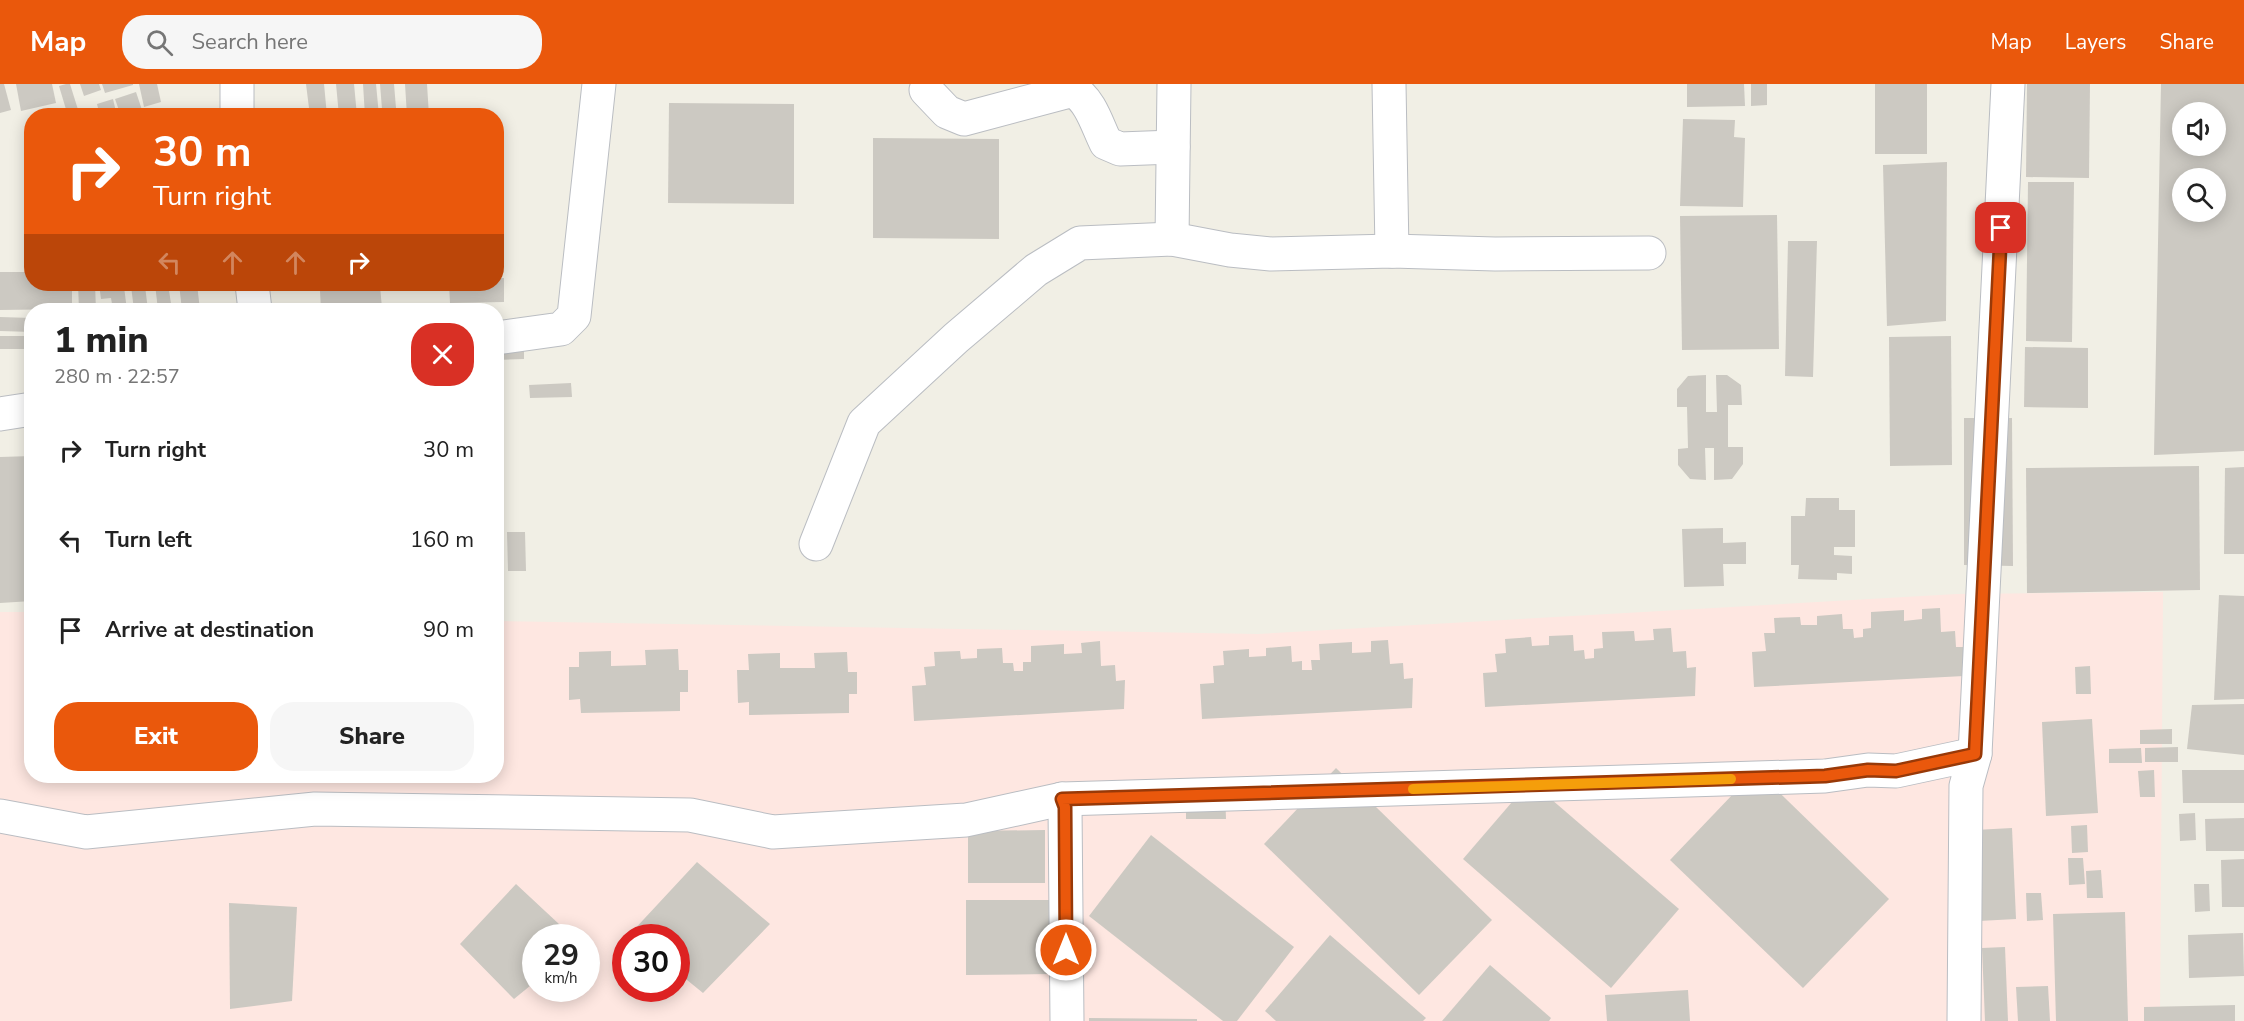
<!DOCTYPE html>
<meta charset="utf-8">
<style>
:root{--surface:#fff;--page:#f6f6f6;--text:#222;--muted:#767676;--accent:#ea580c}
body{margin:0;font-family:"Nunito Sans",sans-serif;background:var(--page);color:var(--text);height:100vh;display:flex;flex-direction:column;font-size:22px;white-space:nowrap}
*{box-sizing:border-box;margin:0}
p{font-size:20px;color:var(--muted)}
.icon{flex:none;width:33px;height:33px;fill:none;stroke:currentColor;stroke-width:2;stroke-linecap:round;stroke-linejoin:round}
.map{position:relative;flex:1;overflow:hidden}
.drawer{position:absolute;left:24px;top:219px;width:480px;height:480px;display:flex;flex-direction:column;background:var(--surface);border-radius:24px;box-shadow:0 3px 15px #0003}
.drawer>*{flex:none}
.banner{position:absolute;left:24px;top:24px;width:480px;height:183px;border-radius:24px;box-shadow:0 3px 15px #0003;background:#ea580c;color:#fff;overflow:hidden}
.controls{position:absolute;left:2172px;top:18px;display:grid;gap:12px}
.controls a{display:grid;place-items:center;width:54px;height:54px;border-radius:50%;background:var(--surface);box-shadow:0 3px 15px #0003;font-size:30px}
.speed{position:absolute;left:522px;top:840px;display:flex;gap:12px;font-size:30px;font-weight:700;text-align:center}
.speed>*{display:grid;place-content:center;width:78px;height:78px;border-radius:50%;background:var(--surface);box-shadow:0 3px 15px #0003;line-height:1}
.speed small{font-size:15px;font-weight:400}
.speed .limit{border:9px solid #d22;background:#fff;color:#111}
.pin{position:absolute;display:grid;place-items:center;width:51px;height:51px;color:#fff;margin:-26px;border-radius:12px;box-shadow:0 3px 9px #0006}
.me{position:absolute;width:66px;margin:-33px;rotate:0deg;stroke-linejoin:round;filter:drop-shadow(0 0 4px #0008)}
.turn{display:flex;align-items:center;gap:21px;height:126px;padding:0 30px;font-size:27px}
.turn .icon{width:78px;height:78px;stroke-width:2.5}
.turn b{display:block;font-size:42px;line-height:51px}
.lanes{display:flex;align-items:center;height:57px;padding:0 30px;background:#0003;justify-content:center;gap:30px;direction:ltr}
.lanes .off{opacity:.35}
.round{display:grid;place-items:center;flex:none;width:63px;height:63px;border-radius:24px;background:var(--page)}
.head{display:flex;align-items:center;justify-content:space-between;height:102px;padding:0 30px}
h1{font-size:36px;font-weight:800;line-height:45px}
.cta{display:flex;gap:12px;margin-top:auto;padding:12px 30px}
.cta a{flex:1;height:69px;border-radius:24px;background:var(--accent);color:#fff;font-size:24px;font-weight:800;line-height:69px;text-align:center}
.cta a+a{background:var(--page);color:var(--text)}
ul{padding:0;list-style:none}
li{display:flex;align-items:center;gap:18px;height:90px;padding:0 30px}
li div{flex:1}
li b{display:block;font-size:22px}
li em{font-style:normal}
header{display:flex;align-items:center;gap:36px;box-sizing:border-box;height:84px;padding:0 30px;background:var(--accent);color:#fff}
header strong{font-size:28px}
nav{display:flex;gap:33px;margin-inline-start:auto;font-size:21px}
.search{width:420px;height:54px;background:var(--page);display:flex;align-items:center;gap:15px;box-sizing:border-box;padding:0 21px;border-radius:24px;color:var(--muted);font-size:22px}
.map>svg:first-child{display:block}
.medical{fill:#fee7e1;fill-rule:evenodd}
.building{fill:#ccc9c2;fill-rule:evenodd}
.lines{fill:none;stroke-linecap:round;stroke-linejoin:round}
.minor-casing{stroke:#babdc2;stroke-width:35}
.minor{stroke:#fff;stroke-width:33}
.route-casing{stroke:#983908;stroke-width:15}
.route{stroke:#ea580c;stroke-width:10}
.slow{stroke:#f59e0b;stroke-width:10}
</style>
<header>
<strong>Map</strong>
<div class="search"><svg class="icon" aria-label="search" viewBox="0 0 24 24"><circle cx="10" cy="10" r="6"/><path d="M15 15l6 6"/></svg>Search here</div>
<nav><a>Map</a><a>Layers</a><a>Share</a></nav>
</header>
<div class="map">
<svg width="2244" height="937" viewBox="0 0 2244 937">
<rect width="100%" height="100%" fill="#f1efe5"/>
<path class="medical" d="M2163 508 2160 937H0V528H31L32 692H496L497 537 1258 550 1957 510ZM536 854H586V904H536ZM626 854H676V904H626Z"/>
<g class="building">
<polygon points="0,0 4,0 11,26 0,29"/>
<polygon points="16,0 52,0 56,19 21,27"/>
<polygon points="66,0 70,0 80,32 68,32 59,2"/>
<polygon points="80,0 99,0 101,6 84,12"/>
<polygon points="102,0 133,0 133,1 105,9"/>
<polygon points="139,0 157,0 161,18 144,23"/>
<polygon points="306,0 324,0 327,32 310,32"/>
<polygon points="336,0 354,0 357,32 339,32"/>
<polygon points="363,0 376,0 379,32 365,32"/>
<polygon points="380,0 394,0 396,24 382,25"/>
<polygon points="405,0 427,0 429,32 407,32"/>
<polygon points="1687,0 1744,0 1745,22 1687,23"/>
<polygon points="1751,0 1767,0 1767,21 1751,22"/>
<rect x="1875" y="0" width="52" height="70"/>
<polygon points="2027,0 2090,0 2089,94 2026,93"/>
<path d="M2161 0H2244V367L2154 371ZM2182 28H2216V62H2182ZM2182 94H2216V128H2182Z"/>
<polygon points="136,8 144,32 121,32 115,15"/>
<polygon points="113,15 117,32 100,32 97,20"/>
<polygon points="669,19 794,20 794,120 668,119"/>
<polygon points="221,25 222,32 204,32 203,26"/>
<polygon points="1683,35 1735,36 1734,53 1745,54 1743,123 1680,122"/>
<polygon points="873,54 999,55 999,155 873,154"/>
<polygon points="1947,78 1946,237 1887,242 1883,81"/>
<polygon points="2028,98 2074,98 2072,258 2026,257"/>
<polygon points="1777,131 1779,265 1682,266 1680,132"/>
<polygon points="1788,157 1817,157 1813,293 1785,292"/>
<polygon points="0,188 32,188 32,200 72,200 72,225 0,226"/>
<polygon points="496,194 504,194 504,218 450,219 449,200 496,200"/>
<polygon points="78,200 95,200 96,226 79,226"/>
<polygon points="99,200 151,200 145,202 148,226 134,226 131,202 124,203 127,226 113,226 111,214 101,215"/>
<polygon points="155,200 168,200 172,226 158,226"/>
<polygon points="179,200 197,200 200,226 182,226"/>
<polygon points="308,200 357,200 357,201 308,204"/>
<polygon points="380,202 382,224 321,226 320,207"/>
<polygon points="0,233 32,234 32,248 0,247"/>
<rect x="0" y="252" width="32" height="13"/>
<polygon points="1951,252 1952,381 1890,382 1889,253"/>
<polygon points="496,260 524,260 524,275 496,276"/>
<polygon points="2025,263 2088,264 2088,324 2024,323"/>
<polygon points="1706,291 1706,328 1717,328 1716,291 1727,291 1741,301 1742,321 1728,321 1728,363 1743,363 1743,380 1732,395 1714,396 1714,364 1705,364 1706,396 1690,395 1678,381 1678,365 1688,364 1687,323 1677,323 1677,305 1688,292"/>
<polygon points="571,299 572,313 530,314 529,301"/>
<polygon points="1964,334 2012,334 2013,482 1964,481"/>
<polygon points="32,372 32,517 0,519 0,373"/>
<polygon points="2199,382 2200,506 2027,509 2026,384"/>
<polygon points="2244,383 2244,470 2224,470 2225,384"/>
<polygon points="1806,414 1839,414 1839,426 1855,426 1855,463 1834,463 1834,471 1852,472 1852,490 1837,489 1837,496 1798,495 1799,481 1791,481 1791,432 1805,432"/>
<polygon points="1723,444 1723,459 1746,458 1746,480 1723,480 1724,502 1684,503 1682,445"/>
<polygon points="507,448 525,448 526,487 508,487"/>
<polygon points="2219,511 2244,512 2244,615 2214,616"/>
<polygon points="1940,524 1941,548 1955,547 1956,563 1965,563 1964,592 1754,603 1752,568 1766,567 1764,549 1775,549 1774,534 1800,533 1801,541 1817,541 1817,532 1842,530 1843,545 1853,545 1854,554 1863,553 1863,545 1871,544 1871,528 1904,526 1904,537 1922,535 1922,525"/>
<polygon points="1671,544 1673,568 1686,567 1687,584 1696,583 1695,612 1485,623 1483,589 1497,588 1495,570 1506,569 1505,555 1531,553 1532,562 1549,561 1549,552 1573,551 1574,567 1584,566 1585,575 1594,574 1594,565 1603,564 1602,548 1634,547 1635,557 1654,556 1653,545"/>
<polygon points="1388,556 1390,580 1403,579 1404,595 1413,594 1412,624 1202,635 1200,600 1214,599 1213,582 1224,581 1223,567 1249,565 1249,573 1266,572 1266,564 1291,562 1292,578 1302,577 1302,586 1312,586 1311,576 1320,576 1319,560 1352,558 1352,569 1371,568 1371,557"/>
<polygon points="1100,557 1101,582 1115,581 1116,597 1125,596 1124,625 914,637 912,602 926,601 924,583 935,582 934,568 960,567 961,575 977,574 977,565 1002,564 1003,579 1013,579 1014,587 1023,587 1023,578 1031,578 1031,562 1064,560 1064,570 1082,569 1081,559"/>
<polygon points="678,565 679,586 688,586 688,608 680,608 680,627 581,629 580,615 569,616 569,583 579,583 579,568 611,567 611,582 646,581 645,566"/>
<polygon points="847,568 848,588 857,588 857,610 849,610 849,629 749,631 749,618 738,619 737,586 749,586 748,570 780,569 780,584 815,584 814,569"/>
<polygon points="2090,582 2091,610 2076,610 2075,583"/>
<polygon points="2244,620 2244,671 2187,665 2192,621"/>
<polygon points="2092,635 2098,729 2046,732 2042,638"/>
<polygon points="2172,645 2172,660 2140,660 2140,646"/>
<polygon points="2178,663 2178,678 2145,678 2145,664"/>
<polygon points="2141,664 2142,679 2109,679 2109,665"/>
<polygon points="1336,684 1492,836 1419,911 1264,760"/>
<polygon points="1756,686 1889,815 1803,904 1670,776"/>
<polygon points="2154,686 2155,713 2140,713 2138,687"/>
<polygon points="2182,686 2244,686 2244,719 2183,719"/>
<polygon points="1530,697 1679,825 1611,904 1463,775"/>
<polygon points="1186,706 1225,706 1226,735 1186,735"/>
<polygon points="2195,729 2196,756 2180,757 2179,730"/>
<polygon points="2244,734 2244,767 2206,767 2205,735"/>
<polygon points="2087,741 2088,768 2072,769 2071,742"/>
<polygon points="2012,744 2016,835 1979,837 1975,746"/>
<polygon points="1045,746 1045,799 968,799 968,747"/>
<polygon points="1151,751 1294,863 1237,937 1223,937 1089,832"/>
<polygon points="2068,774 2083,774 2085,800 2069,801"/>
<polygon points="2244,775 2244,823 2222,823 2221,776"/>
<polygon points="697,778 770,840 703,909 676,887 676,854 637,854 631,849"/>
<polygon points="2101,786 2103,814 2087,814 2086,787"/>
<polygon points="516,800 574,854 536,854 536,897 514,915 460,860"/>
<polygon points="2194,800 2209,800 2210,827 2195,828"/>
<polygon points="2026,809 2041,809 2043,836 2027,837"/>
<polygon points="966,816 1050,816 1050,890 966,891"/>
<polygon points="229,819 297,823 292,917 230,925"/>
<polygon points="2125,828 2128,937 2056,937 2053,830"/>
<polygon points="2243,849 2244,892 2189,894 2188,851"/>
<polygon points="1330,851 1426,934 1423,937 1276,937 1265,927"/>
<polygon points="2005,863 2008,937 1985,937 1982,864"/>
<polygon points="1490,881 1551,934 1549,937 1442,937"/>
<polygon points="2048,902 2050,937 2018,937 2016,903"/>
<polygon points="1688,906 1690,937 1607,937 1605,911"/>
<polygon points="2235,921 2235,937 2144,937 2144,923"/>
<polygon points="1089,934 1197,935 1197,937 1089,937"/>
</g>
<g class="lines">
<g class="minor-casing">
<g id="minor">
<polyline points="1389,0 1392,167"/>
<path d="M926 6 947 28 964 35 1073 6C1091 17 1097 41 1106 59L1120 65 1173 63"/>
<polyline points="237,32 237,0"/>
<polyline points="1172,155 1174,0"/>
<polyline points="252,200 255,226"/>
<polyline points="496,254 561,245 574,232 599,0"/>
<polyline points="0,330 32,325"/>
<polyline points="816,460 864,339 956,254 1036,186 1080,159 1172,155 1230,166 1271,170 1392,167 1495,170 1649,169"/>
<polyline points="1975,670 2008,0"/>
<polyline points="1062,715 1065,723 1067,937"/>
<polyline points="0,732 86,748 315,725 690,731 773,748 966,736 1062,715 1825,692 1868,686 1896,687 1975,670 1966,702 1964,937"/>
</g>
</g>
<use href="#minor" class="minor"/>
</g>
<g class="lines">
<g class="route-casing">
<polyline id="route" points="1066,866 1065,723 1062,715 1825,692 1868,686 1896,687 1975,670 2001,144"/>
</g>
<use href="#route" class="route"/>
<polyline class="slow" points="1413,705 1731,695"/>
</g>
</svg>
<div class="controls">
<a><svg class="icon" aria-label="sound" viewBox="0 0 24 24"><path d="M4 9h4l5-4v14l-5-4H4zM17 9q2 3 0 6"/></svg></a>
<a><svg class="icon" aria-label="search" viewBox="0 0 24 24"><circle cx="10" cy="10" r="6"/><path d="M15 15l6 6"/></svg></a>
</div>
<div class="speed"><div>29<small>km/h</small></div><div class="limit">30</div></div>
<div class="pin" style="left:2001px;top:144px;background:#d93025"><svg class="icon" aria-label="arrive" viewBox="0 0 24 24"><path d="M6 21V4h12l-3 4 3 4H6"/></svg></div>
<svg class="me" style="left:1066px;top:866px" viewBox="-20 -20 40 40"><circle r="17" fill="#ea580c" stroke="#fff" stroke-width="3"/><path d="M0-11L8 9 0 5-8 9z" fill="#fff"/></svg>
<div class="banner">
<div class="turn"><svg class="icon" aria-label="right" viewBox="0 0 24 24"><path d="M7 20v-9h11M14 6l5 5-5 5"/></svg><div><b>30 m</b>Turn right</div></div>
<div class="lanes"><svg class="icon off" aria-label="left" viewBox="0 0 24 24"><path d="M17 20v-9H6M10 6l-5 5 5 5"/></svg><svg class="icon off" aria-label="ahead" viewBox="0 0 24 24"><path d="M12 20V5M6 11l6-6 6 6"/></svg><svg class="icon off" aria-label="ahead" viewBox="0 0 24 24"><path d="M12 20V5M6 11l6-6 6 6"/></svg><svg class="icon" aria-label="right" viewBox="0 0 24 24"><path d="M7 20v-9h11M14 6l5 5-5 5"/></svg></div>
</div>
<section class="drawer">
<div class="head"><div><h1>1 min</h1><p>280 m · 22:57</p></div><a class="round" style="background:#d93025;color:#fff"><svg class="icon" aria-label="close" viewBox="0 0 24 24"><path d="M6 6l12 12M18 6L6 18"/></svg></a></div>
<ul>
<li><svg class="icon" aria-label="right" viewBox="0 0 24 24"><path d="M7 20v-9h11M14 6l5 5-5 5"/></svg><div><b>Turn right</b></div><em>30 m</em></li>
<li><svg class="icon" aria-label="left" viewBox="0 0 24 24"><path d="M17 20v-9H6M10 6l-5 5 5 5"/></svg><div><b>Turn left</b></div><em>160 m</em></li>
<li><svg class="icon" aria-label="arrive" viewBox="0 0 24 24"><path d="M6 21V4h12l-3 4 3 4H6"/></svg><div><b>Arrive at destination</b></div><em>90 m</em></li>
</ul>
<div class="cta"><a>Exit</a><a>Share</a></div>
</section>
</div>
